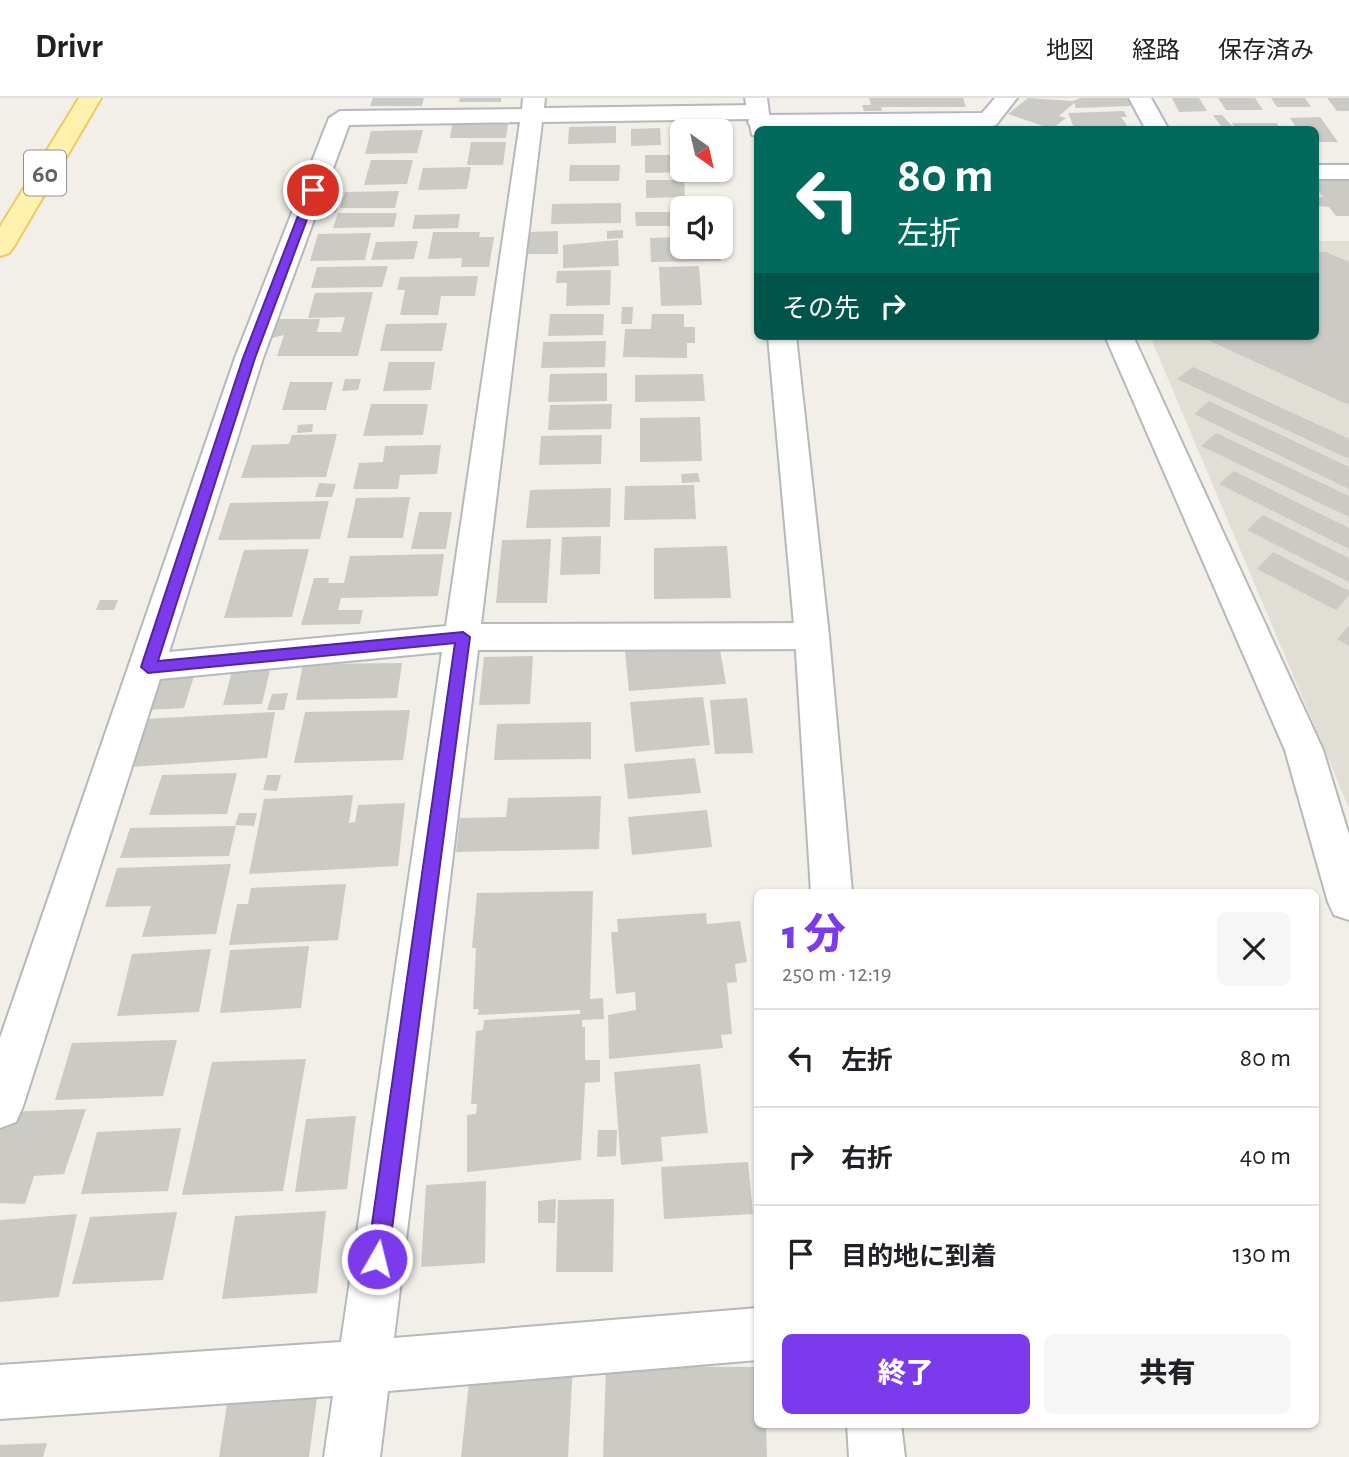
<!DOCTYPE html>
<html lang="ja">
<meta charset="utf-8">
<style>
:root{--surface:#fff;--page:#f6f6f6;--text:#202124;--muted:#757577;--line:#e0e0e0;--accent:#7c3aed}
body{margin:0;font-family:"Alegreya Sans","Noto Sans JP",sans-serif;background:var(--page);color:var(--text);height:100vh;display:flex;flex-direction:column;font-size:26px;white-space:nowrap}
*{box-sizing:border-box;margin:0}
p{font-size:23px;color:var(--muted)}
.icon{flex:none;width:38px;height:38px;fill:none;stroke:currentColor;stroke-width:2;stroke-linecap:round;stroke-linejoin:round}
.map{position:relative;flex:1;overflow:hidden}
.drawer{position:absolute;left:754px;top:791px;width:565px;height:539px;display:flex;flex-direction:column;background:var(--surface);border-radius:10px;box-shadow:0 2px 5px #0004}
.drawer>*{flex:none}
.hud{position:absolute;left:754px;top:28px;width:565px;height:214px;border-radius:10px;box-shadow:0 2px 5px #0004;background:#00695c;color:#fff;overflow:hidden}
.needle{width:46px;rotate:146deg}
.fabs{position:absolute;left:670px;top:21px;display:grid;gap:14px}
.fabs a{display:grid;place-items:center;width:63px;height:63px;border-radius:10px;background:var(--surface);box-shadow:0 2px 5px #0004;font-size:35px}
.pin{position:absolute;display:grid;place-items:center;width:60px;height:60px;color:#fff;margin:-30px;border:4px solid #fff;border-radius:50%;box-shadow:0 2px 7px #0007}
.me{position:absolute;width:77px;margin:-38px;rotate:8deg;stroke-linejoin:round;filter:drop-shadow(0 0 5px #0008)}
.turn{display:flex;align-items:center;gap:24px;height:147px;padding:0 28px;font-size:32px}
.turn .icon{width:91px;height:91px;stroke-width:2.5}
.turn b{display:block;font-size:49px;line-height:60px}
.then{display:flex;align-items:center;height:66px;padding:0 28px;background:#0003;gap:14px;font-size:26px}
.round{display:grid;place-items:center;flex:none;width:74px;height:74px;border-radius:10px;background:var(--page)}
.summary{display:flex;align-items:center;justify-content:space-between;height:119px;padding:0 28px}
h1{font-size:42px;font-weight:800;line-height:52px;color:var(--accent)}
.cta{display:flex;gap:14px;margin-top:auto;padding:14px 28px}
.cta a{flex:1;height:80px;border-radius:10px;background:var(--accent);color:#fff;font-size:28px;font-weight:800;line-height:80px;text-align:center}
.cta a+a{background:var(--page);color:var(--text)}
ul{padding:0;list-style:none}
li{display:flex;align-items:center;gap:21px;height:98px;padding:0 28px;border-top:2px solid var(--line)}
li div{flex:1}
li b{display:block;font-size:26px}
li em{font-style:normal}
header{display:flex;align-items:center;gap:42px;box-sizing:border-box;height:98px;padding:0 35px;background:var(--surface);border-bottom:2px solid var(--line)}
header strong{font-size:33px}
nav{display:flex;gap:38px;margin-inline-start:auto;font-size:24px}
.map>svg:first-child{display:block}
.education{fill:#e1ded6}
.building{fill:#cccac5}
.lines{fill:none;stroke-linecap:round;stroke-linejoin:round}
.minor-casing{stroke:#b5b8bc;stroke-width:4}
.tertiary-casing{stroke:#b5b8bc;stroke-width:4}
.primary-casing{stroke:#f2c960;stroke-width:4}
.minor{fill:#fff;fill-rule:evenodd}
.tertiary{fill:#fff;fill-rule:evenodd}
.primary{fill:#fff2af;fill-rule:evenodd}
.route{fill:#7c3aed;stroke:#51269a;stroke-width:2}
.labels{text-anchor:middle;stroke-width:7;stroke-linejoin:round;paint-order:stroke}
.shield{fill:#fff;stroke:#8f9295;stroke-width:2}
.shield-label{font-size:26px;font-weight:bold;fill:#5f6368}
</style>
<header>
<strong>Drivr</strong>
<nav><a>地図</a><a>経路</a><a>保存済み</a></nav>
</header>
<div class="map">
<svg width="1349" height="1359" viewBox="0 0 1349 1359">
<rect width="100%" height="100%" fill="#f1efe8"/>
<polygon class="education" points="1316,143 1349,143 1349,710 1150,238 1316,238"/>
<g class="building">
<polygon points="373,0 424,0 422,8 370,8"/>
<polygon points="460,0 501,0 501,4 459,4"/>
<polygon points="869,0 963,0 966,9 881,9 882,13 864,13 862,7 871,7"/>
<polygon points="1028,0 1073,3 1081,0 1127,0 1131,8 1076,10 1074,5 1059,18 1066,20 1052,31 1008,16"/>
<polygon points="1172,0 1199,0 1207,13 1179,14"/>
<polygon points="1218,0 1255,0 1263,12 1226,12"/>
<polygon points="1271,0 1305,0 1311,9 1277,9"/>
<polygon points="1327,0 1349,0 1349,13 1337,13"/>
<polygon points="1124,13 1127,19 1121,19 1130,32 1075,32 1068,15"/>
<polygon points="1213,17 1222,17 1232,28 1223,28 1224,32 1202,32 1200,28 1221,28"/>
<polygon points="1320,19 1338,44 1316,44 1316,32 1298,32 1290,20"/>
<polygon points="1232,25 1277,25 1281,32 1236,32"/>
<polygon points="508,26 506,40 450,40 452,27"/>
<polygon points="708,26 708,33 682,33 682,44 674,44 673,27"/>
<polygon points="616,28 616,45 568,46 569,29"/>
<polygon points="660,30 661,47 631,48 631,31"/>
<polygon points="423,32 417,55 365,56 371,33"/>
<polygon points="471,44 506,44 503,67 467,67"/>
<polygon points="645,57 682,57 682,72 690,72 690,74 645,75"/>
<polygon points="371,62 413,62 407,86 364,87"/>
<polygon points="570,67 620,67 619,83 569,83"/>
<polygon points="471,69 467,91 418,92 423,70"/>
<polygon points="1342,75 1349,75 1349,118 1336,118 1329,109 1316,108 1316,99 1323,99 1316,90 1316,83 1348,83"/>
<polygon points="646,82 684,82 685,99 646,100"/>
<polygon points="399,93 395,110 340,110 345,94"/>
<polygon points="316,98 341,98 336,115 311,116"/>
<polygon points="621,105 621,125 551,126 552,106"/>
<polygon points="635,114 682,114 682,128 636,128"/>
<polygon points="338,115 397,115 394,129 333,130"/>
<polygon points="460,116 458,130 412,131 415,117"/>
<polygon points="623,132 623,140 607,141 607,133"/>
<polygon points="558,133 558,156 528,156 529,134"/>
<polygon points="433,134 480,134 479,139 494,139 489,169 461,169 462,160 428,161"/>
<polygon points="371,135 365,162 310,163 318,136"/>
<polygon points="682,139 682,149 690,149 690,155 721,154 721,163 651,164 650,140"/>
<polygon points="618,142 619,168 563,170 563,147"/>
<polygon points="418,143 414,161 371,162 376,144"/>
<polygon points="1316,154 1326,154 1349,164 1349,307 1199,238 1316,238"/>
<polygon points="388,168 382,189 311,190 317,169"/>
<polygon points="699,168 702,207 661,208 659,169"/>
<polygon points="611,172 610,207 566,208 567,185 556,185 557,173"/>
<polygon points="478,178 475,198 441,198 438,217 400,217 405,192 397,192 400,179"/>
<polygon points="373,194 358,258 277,258 284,237 268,241 274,221 320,221 317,234 341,234 345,219 308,220 315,195"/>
<polygon points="622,209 633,209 632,226 621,226"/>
<polygon points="550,216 604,216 603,237 548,238"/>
<polygon points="652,216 684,216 684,229 695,229 695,245 687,245 687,260 623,259 625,231 651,231"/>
<polygon points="447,225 442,253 380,253 386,226"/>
<polygon points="606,243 605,269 541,270 543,244"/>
<polygon points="389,264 435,264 431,292 383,293"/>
<polygon points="1193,269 1349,341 1349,361 1177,281"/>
<polygon points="607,275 607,303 548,304 550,276"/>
<polygon points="703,276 705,303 635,304 635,277"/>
<polygon points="345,281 361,281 358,292 342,293"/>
<polygon points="290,284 333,284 326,312 282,312"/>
<polygon points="1209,303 1349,369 1349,391 1194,316"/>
<polygon points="371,306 428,306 423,337 363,338"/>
<polygon points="612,306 611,331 548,332 550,307"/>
<polygon points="700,319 702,363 640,364 640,320"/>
<polygon points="313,326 312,334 297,335 298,327"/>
<polygon points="1216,335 1349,398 1349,419 1201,348"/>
<polygon points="337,336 326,379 241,380 252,347 289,346 292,337"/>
<polygon points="602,337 601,366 539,367 541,338"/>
<polygon points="441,347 437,376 400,377 398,391 353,391 359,365 383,364 385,348"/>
<polygon points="1234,373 1349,430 1349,451 1219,386"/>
<polygon points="698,375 700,384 682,385 681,376"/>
<polygon points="319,385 336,386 332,399 315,399"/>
<polygon points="694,387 696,421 624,422 625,388"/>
<polygon points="611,390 610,429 526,430 530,392"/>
<polygon points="410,399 403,440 347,440 356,400"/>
<polygon points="329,403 320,441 218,442 230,405"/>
<polygon points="419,414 452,414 446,451 411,451"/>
<polygon points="1263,417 1349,460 1349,484 1247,432"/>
<polygon points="601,438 600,476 560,477 562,439"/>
<polygon points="551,441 547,505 496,505 502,442"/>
<polygon points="727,448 731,500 654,501 654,450"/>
<polygon points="309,451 292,519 224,520 244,452"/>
<polygon points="1273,454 1349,493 1349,497 1336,512 1257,471"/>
<polygon points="444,456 438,498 341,500 338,512 363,512 360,526 301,527 314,480 329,480 328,485 344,485 350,458"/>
<polygon points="100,502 118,502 114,512 96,512"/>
<polygon points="1349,528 1349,548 1337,541"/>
<polygon points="719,546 726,586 629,593 625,553"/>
<polygon points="533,558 530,606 479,607 484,559"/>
<polygon points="402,565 397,600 296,602 303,566"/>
<polygon points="270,572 262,606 223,607 232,573"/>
<polygon points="195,575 184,610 145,612 151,577"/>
<polygon points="288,595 284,612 267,612 272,596"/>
<polygon points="703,599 710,647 635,654 630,604"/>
<polygon points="747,600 753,655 715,656 710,602"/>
<polygon points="410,612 403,662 294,665 305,614"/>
<polygon points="275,614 267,660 129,669 142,621"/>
<polygon points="591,624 591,661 494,662 497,626"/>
<polygon points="695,660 701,695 628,701 624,666"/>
<polygon points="237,675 227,716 149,717 162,677"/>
<polygon points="267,677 281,677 277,693 263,692"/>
<polygon points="353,697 349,725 355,724 358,707 405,705 398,768 249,776 264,701"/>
<polygon points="601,698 599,751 456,754 460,720 506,719 508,700"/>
<polygon points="707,712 712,749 632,757 628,719"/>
<polygon points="239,715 257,715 254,728 235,727"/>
<polygon points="236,728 229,758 120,760 130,730"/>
<polygon points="231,766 216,836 142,839 151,808 105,809 117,770"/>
<polygon points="346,786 338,842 229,847 237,806 248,806 251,790"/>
<polygon points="593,793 590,901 603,900 604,921 582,922 582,929 585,929 585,962 600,962 600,984 585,985 581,1062 467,1074 467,1017 476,1016 477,1006 471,1006 476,933 483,932 484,922 580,916 580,912 478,917 479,911 473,911 476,850 472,850 477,795"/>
<polygon points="706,815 707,826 740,823 747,864 735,866 737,884 727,885 732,936 721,937 723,950 609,961 608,917 636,912 635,894 616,896 611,834 618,834 617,821"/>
<polygon points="309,848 301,910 220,915 230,852"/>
<polygon points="211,851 199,914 117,918 132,856"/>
<polygon points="177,942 163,998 55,1002 72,945"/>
<polygon points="306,961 283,1093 182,1097 212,964"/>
<polygon points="700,966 708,1035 661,1039 663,1063 621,1067 614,974"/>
<polygon points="86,1011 64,1076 34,1078 25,1106 0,1105 0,1023 3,1014"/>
<polygon points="356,1018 347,1091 295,1094 306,1021"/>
<polygon points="181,1030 168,1093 81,1096 97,1034"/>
<polygon points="598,1032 617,1032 616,1058 597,1059"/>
<polygon points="748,1064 753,1116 664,1121 661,1069"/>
<polygon points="486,1083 485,1165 421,1169 426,1087"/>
<polygon points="556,1101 555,1125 538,1125 538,1103"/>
<polygon points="614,1101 613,1174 556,1174 558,1102"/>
<polygon points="326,1113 317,1195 222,1201 235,1118"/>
<polygon points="177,1114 163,1182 72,1186 90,1119"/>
<polygon points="77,1116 59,1199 0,1204 0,1122"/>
<polygon points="471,1265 573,1266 568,1359 461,1359"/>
<polygon points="606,1268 758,1269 758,1326 766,1326 767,1359 603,1359"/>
<polygon points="318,1293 309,1359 219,1359 228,1299"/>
<polygon points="47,1345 43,1359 0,1359 0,1347"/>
</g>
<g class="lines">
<g class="minor-casing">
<g id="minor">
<path d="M523 0H545L544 10 757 7 765 9 768 14 766 17 982 15 995 0H1017L996 27 988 29 759 31 751 29 748 24 750 21 542 24 481 526 812 525 824 529 829 538 824 547 812 551 478 552 394 1240 758 1210V1262L388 1293 380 1359H324L333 1298 0 1321V1267L341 1244 442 554 160 581 23 1008 16 1024 0 1030V940L235 260 329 20 340 13 522 11ZM520 24 446 528 169 554 263 260 349 27Z"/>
<polygon points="1129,0 1151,0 1169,32 1146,32"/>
<rect x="1316" y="67" width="33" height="14"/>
<polygon points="1105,238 1133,238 1323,652 1349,737 1349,822 1334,817 1328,804 1285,652"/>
</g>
</g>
<g class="tertiary-casing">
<g id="tertiary">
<polygon points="745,0 767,0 771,32 758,32 758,38 752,37"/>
<polygon points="768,238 796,238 829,538 852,794 811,794 795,538"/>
<polygon points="847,1326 901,1326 905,1359 849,1359"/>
</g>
</g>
<g class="primary-casing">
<polygon id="primary" points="79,0 101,0 13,150 9,155 0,158 0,129"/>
</g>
<use href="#minor" class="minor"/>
<use href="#tertiary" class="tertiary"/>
<use href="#primary" class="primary"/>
</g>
<polygon class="route" points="313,89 318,92 255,260 158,563 463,534 470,539 388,1161 385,1168 377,1172 370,1168 367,1161 455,545 148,575 141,569 243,260 308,92"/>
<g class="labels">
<rect class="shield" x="24" y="52.5" width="42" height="45" rx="5"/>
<g class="shield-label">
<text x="45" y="84">60</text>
</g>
</g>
</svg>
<div class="fabs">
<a><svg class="needle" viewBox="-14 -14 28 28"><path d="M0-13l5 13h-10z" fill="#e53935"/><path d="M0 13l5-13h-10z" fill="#757577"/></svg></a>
<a><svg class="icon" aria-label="sound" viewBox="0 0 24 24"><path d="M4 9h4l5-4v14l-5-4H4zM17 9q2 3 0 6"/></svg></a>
</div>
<div class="pin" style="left:313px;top:92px;background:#d93025"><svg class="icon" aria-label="arrive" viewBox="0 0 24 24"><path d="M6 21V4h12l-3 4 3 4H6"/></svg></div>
<svg class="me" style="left:377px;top:1161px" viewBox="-20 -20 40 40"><circle r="17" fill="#7c3aed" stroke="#fff" stroke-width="3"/><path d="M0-11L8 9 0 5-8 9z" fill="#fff"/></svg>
<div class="hud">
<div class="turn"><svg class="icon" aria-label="left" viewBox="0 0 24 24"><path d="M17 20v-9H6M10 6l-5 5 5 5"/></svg><div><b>80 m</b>左折</div></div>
<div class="then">その先<svg class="icon" aria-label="right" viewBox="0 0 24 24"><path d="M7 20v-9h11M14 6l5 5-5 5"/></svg></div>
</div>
<section class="drawer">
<div class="summary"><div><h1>1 分</h1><p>250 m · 12:19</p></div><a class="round"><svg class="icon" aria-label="close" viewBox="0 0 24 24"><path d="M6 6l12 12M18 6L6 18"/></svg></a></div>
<ul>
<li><svg class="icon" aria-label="left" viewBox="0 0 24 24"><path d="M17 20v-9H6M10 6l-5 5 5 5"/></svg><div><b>左折</b></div><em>80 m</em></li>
<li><svg class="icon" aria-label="right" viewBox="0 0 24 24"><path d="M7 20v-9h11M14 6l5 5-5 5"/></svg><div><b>右折</b></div><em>40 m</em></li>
<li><svg class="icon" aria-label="arrive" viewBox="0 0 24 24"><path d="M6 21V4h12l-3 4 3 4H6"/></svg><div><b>目的地に到着</b></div><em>130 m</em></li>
</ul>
<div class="cta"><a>終了</a><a>共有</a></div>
</section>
</div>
